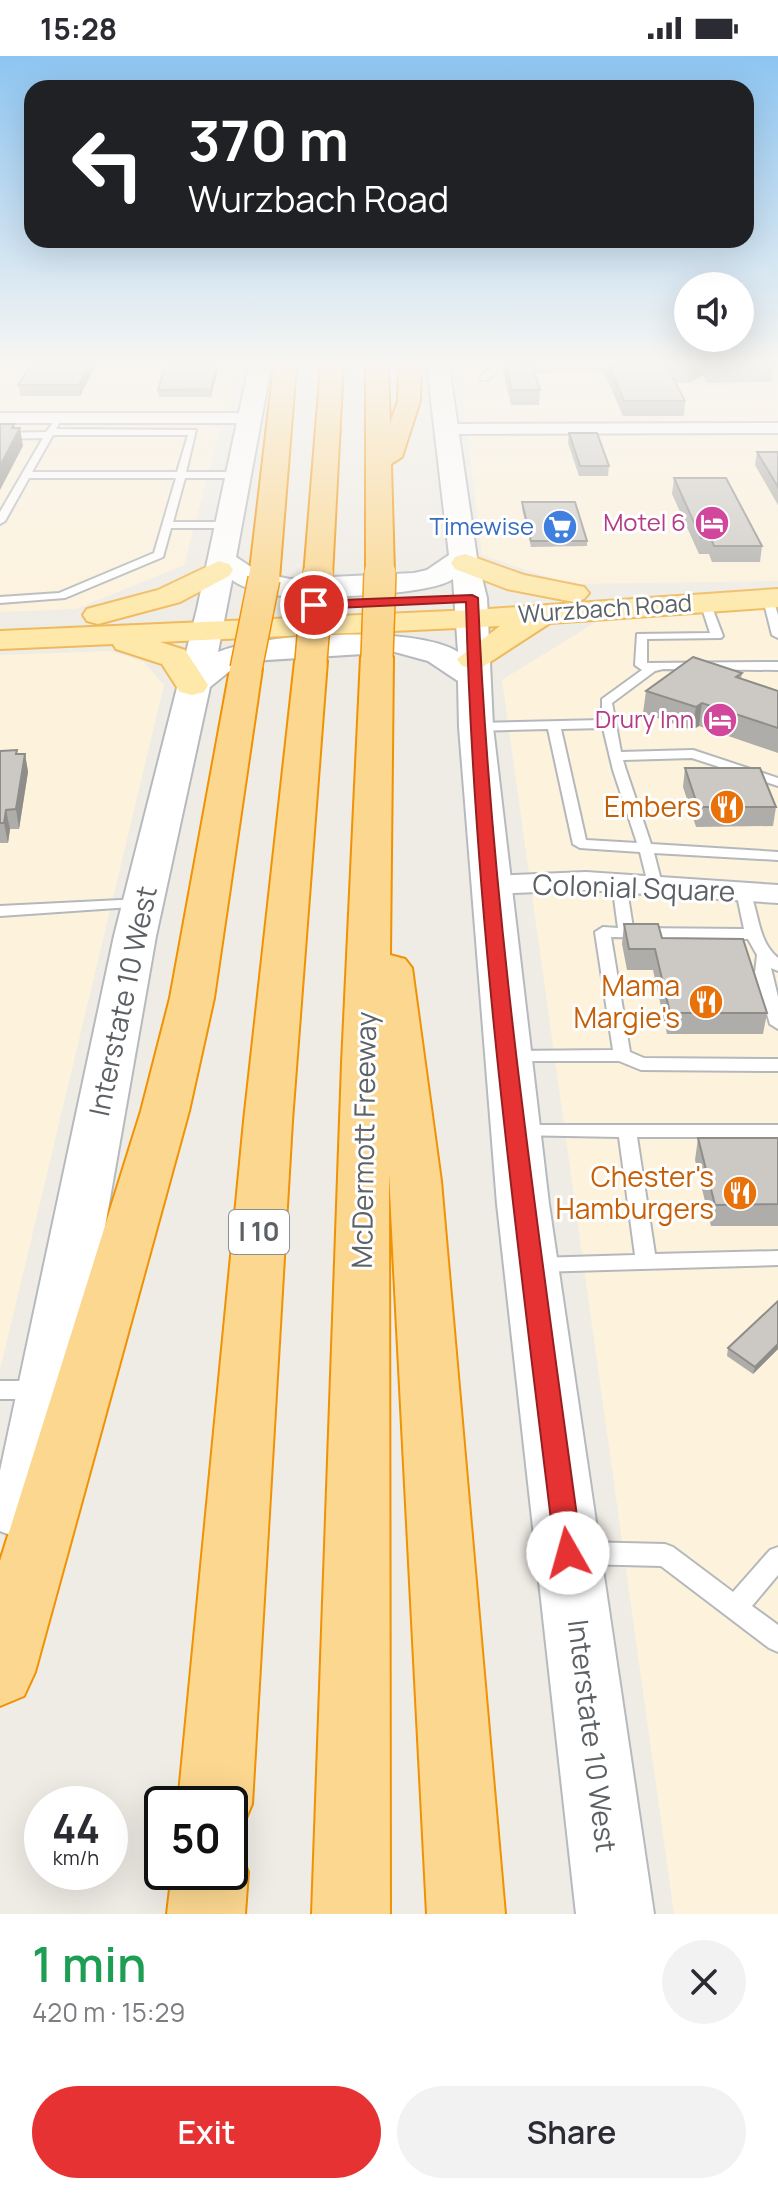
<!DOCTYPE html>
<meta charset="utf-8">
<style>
:root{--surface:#fff;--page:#f2f2f3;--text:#2b2b33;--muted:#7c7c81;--accent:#e73233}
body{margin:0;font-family:Manrope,sans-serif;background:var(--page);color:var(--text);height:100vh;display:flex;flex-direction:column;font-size:30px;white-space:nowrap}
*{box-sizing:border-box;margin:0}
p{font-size:26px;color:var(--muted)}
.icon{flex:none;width:44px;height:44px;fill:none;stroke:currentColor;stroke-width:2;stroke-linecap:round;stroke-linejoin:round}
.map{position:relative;height:1858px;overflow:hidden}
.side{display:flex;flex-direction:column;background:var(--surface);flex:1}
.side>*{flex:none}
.top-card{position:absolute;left:24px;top:24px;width:730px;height:168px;border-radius:24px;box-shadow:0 8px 32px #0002;background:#202124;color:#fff;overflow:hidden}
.buttons{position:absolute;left:674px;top:216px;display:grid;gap:16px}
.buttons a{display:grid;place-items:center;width:80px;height:80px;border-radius:50%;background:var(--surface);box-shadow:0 8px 32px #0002;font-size:40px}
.speed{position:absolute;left:24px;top:1730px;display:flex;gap:16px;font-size:40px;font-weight:700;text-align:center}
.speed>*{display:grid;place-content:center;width:104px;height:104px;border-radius:50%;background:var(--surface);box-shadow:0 8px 32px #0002;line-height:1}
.speed small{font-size:20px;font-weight:400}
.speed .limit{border:4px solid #111;border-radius:12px;background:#fff;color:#111}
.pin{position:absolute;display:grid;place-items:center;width:68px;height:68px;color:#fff;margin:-34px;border:4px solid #fff;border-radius:50%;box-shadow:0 2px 8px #0007}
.me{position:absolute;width:88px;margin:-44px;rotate:353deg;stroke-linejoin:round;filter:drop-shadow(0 0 6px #0008)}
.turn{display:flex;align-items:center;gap:28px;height:168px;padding:0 32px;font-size:36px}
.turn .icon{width:104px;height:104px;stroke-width:2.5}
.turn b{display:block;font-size:56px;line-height:68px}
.round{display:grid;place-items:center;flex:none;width:84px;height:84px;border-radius:42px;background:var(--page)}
.summary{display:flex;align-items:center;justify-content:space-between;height:136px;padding:0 32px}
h1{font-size:48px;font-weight:600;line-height:60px;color:#1e9e55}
.cta{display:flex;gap:16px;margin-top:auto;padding:16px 32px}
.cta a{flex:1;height:92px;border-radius:48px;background:var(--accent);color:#fff;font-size:32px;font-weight:600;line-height:92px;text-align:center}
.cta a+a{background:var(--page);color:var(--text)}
.status{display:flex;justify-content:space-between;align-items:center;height:56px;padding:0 40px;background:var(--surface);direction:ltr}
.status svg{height:22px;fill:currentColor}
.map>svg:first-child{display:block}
.commercial{fill:#fdf2db}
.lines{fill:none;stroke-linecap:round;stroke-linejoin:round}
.service-casing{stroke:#b5b8bb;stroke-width:4}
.minor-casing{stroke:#b5b8bb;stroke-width:4}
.secondary-casing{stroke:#b6babe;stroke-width:4}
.primary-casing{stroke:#efba5d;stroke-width:4}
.motorway-casing{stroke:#f09203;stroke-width:4}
.service{fill:#fff;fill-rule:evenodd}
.minor{fill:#fff;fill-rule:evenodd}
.secondary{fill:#fff;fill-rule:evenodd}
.primary{fill:#fee9aa;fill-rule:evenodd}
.motorway{fill:#fbd78f;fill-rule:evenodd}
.motorway-bridge-casing{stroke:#f09203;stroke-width:34;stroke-linecap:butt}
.motorway-bridge{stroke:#fbd78f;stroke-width:31}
.wall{fill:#afada9}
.shaded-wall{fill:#8f8d89}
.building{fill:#ccc9c4;stroke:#8f8d89;stroke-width:2}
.route{fill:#e73233;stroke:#962021;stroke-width:2}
.labels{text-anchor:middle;stroke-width:6;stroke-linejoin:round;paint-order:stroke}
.far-hotel-label{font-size:24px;fill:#b23c85;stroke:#fff;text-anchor:end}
.far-shop-label{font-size:24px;fill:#366cbe;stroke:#fff;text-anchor:end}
.far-street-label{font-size:24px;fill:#5c6165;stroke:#fff}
.shield{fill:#fff;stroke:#8d9093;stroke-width:2}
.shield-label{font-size:26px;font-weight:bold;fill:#5c6165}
.food-label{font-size:28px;fill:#c56008;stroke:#fff;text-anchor:end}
.street-label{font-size:28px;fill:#5c6165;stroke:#fff}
</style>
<div class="status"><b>15:28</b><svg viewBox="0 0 49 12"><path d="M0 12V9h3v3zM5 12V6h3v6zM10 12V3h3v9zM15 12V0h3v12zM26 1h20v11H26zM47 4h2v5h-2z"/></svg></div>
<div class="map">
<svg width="778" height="1858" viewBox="0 0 778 1858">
<rect width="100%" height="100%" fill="#efece5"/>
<g class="commercial">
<polygon points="0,310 238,310 229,356 0,356"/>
<polygon points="459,310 778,310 778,525 569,528 482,499"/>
<polygon points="196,367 220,373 184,509 76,553 0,556 0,368"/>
<polygon points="778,549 778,1858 674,1858 502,624 604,561"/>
<polygon points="110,595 144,606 164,629 0,1314 0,599"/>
</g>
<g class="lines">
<g class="service-casing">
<g id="service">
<polygon points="491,312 498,314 487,324 481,324 481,320"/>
<path d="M56 363 60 366 56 373 196 374 186 416H236L241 419 236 422H185L173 466H227L232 469 227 472H171L163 501 65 542 0 547V541L59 537 154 497 176 422H29L5 465 0 468V456L43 382 0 383V377L46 376ZM53 379H188L177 416H32Z"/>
<polygon points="768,540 773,543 778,559 778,582 772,579 763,543"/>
<path d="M701 544 710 546 723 580 721 582 647 583V607L778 606V614L663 613 655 615 612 647 621 696 693 694 778 722V730L692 702 623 704 626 714 651 788 778 796V804L654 797 662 828 655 832 648 828 640 796 580 792 573 788 548 673 476 675 470 671 476 667 602 664V643L642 614 635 609 637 578 710 577 700 546ZM603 672 613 714 637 787 586 784 561 673Z"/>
<path d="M619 823 626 827 633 872 744 873 736 835 743 831 748 832C760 856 756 883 778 902V915L771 912 778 941V973L770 968 755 917 757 899 748 883 611 881 630 996 644 1002 778 1003V1015L641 1014 619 1005H504L502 1001 504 997 510 995 613 994 595 876 603 871 618 872 612 827Z"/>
<polygon points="141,843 146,844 148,847 146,850 0,860 0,850"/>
<polygon points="520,1069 778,1069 778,1081 637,1081 655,1198 778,1195 778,1209 537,1216 530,1214 527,1209 530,1204 537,1202 635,1199 619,1081 514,1079 511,1075 514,1071"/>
<polygon points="0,1325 36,1325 44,1328 47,1334 44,1340 36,1343 0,1343"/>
<polygon points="582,1486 665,1488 673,1491 733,1536 770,1494 778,1491 778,1519 752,1550 778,1569 778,1596 769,1592 661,1510 582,1508 574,1505 570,1497 574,1489"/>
</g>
</g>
<g class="minor-casing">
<g id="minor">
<polygon points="0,357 250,357 258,362 250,367 0,367"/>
<polygon points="778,367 778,377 444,378 435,373 444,368"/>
<polygon points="586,816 778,829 778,847 586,834 490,838 480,835 475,829 480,823 490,820"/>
</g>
</g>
<g class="secondary-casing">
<path id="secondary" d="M249 310H271L236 501 260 517 290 523 414 517 427 514 449 499 427 310H449L477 502 487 542 493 671 549 1148 654 1858H576L497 1148 459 671 458 625 428 605 395 596 252 605 231 614 210 631 156 880 55 1456 45 1476 23 1484 0 1475V1415L114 880 197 553ZM453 523 458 596C416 569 264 577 218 596L232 524C247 535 274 540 292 541 323 542 431 539 453 523Z"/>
</g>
<g class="primary-casing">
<g id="primary">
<polygon points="465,498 524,519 584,531 589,537 584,543 574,546 507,533 455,513 451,507 455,501"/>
<polygon points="219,505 229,508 233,514 229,520 180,546 98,568 87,565 83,559 87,553 158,534"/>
<polygon points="778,533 778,551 550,567 484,610 473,613 462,610 457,603 500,570 160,586 185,594 208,629 204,636 192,639 180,636 162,608 116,593 113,588 0,593 0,575 474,554"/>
</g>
</g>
<g class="motorway-casing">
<g id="motorway">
<polygon points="274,310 296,310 279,523 274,529 254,529 249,523"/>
<polygon points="321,310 343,310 332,520 328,526 308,526 304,520"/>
<polygon points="366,310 388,310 390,368 398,345 399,310 421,310 420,345 402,401 391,408 394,517 390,523 370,523 366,517"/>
<polygon points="377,591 388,594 393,601 390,899 405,903 412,912 441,1125 505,1858 427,1858 389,1117 390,1858 312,1858 342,1007 361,601 366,594"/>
<polygon points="311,595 322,598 327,605 292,1065 252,1748 241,1774 230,1779 230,1748 178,1748 244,1065 295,605 300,598"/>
<polygon points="246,603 257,606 262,613 214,942 189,1055 35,1616 24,1640 0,1650 0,1505 141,1055 170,942 230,613 235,606"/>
<polygon points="230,1786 237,1789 248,1816 245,1858 167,1858 172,1816 230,1816"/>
</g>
</g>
<use href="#service" class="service"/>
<use href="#minor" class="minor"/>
<use href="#secondary" class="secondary"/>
<use href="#primary" class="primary"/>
<use href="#motorway" class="motorway"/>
<g class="motorway-bridge-casing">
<g id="motorway-bridge">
<polyline points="377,601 380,517"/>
<polyline points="311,605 318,520"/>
<polyline points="246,613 264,523"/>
</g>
</g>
<use href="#motorway-bridge" class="motorway-bridge"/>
</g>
<g class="wall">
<polygon points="95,310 80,340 20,340 18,329"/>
<polygon points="165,310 219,310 211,341 159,341 158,334"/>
<polygon points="502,310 772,310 773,312 771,326 707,327 703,319 688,327 676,327 685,345 684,360 623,360 604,316 534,317 540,334 539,349 511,349"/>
<polygon points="569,377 609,410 608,420 579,420 568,387"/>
<polygon points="757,396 778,396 778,449 755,409"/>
<polygon points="674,422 762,490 760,506 712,506 709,498 699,498 672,438"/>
<polygon points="522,446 587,485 587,490 531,491 522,452"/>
<polygon points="742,617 741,623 778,635 778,697 699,670 692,674 643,657 646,635"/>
<polygon points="17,694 17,698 25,698 28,716 19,773 10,773 8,787 0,787 0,695"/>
<polygon points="685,712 776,751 773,770 696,771 683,731"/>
<polygon points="624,868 662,882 767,957 763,978 667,978 653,914 627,914 622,888"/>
<polygon points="698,1082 778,1082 778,1170 711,1170 695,1104"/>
<polygon points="778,1245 778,1293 753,1318 727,1300 728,1292"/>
</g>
<g class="shaded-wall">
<polygon points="88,310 95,310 80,340 79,329"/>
<polygon points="217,310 219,310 211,341 211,333"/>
<polygon points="694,310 704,310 703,319 688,327 690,313"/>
<polygon points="14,368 16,380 20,372 23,390 0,434 0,410"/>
<polygon points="702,647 699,670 692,674 696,651"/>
<polygon points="25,698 28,716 19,773 16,753"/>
<polygon points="6,754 10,773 8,787 4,767"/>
<polygon points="778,1288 778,1293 753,1318 755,1311"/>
</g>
<g class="building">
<polygon points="30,310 88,310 79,329 18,329"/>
<polygon points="165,310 217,310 211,333 158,334"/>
<polygon points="506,310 532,310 540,334 512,334"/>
<polygon points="609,310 694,310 690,313 668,313 685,345 624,345"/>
<polygon points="708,310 772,310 773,312 709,313"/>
<polygon points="0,368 14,368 12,372 20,372 0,410"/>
<polygon points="569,377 597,377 609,410 580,410"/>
<polygon points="757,396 778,396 778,431"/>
<polygon points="674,422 726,422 762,490 714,490 711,482 701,482"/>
<polygon points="522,446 575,446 587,485 531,485"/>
<polygon points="693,601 742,617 736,621 778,635 778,672 702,647 696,651 646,635"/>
<polygon points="17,694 16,698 25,698 16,753 6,754 4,767 0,767 0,695"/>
<polygon points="685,712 760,712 776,751 698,751"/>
<polygon points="624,868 658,868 662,882 743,883 767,957 670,957 655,893 629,893"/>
<polygon points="698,1082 778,1082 778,1148 715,1149"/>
<polygon points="778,1245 778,1288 755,1311 728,1292"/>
</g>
<linearGradient id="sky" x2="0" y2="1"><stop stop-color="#8dc5f1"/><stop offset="0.54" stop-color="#f8f6f3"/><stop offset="1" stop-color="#f8f6f3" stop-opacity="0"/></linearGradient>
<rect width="778" height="570" fill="url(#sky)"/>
<path class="route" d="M472 539 478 542C491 862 539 1180 582 1497L578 1505 568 1509 559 1505 555 1497C517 1181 474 864 466 546L314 553 308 549 314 545Z"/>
<defs>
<g id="hotel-disc" transform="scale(1.8)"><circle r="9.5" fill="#d1479c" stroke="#fff"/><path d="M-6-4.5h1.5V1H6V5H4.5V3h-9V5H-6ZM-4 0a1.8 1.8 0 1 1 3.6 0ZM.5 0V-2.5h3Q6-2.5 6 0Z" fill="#fff"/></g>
<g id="supermarket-disc" transform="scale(1.8)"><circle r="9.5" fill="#3f7fe0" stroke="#fff"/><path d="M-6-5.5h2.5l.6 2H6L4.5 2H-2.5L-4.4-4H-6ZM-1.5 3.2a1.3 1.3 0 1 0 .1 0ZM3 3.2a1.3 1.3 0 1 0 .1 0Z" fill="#fff"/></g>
<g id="restaurant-disc" transform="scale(1.8)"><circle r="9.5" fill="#e8710a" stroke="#fff"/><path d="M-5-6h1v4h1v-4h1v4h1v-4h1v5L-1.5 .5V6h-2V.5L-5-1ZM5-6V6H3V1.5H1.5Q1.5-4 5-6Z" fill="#fff"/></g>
</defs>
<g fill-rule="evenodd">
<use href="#hotel-disc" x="712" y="467"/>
<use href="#supermarket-disc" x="560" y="471"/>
<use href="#hotel-disc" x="720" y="664"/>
<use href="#restaurant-disc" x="727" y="751"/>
<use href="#restaurant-disc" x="706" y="946"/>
<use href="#restaurant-disc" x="740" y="1137"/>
</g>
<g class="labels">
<g class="far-hotel-label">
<text x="686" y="475">Motel 6</text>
<text x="694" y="672">Drury Inn</text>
</g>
<g class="far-shop-label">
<text x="534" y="479">Timewise</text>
</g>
<g class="far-street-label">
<text transform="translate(605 553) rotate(-4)" y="8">Wurzbach Road</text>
</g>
<rect class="shield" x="229" y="1154" width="60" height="44" rx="6"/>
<g class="shield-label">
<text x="259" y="1185">I 10</text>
</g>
<g class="food-label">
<text x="701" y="761">Embers</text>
<text x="680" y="940">Mama<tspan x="680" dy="32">Margie's</tspan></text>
<text x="714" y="1131">Chester's<tspan x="714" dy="32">Hamburgers</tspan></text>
</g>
<g class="street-label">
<text transform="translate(634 832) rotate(2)" y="10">Colonial Square</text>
<text transform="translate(123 945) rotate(-78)" y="10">Interstate 10 West</text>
<text transform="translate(364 1084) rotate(-89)" y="10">McDermott Freeway</text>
<text transform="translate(592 1680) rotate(83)" y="10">Interstate 10 West</text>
</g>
</g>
</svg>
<div class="buttons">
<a><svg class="icon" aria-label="sound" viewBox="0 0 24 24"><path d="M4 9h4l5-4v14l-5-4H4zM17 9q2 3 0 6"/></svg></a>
</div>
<div class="speed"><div>44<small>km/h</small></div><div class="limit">50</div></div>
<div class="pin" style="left:314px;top:549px;background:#d93025"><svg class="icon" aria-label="arrive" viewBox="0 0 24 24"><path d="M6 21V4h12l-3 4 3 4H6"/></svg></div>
<svg class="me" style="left:568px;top:1497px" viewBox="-20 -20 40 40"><circle r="19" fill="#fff"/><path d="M0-13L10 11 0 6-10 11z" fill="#e73233"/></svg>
<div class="top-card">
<div class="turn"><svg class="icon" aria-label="left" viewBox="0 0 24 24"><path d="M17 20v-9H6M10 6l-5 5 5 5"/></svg><div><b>370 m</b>Wurzbach Road</div></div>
</div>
</div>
<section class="side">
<div class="summary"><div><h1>1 min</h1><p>420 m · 15:29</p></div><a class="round"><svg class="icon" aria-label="close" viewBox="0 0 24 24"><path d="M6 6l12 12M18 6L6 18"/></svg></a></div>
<div class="cta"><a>Exit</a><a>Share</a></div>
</section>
